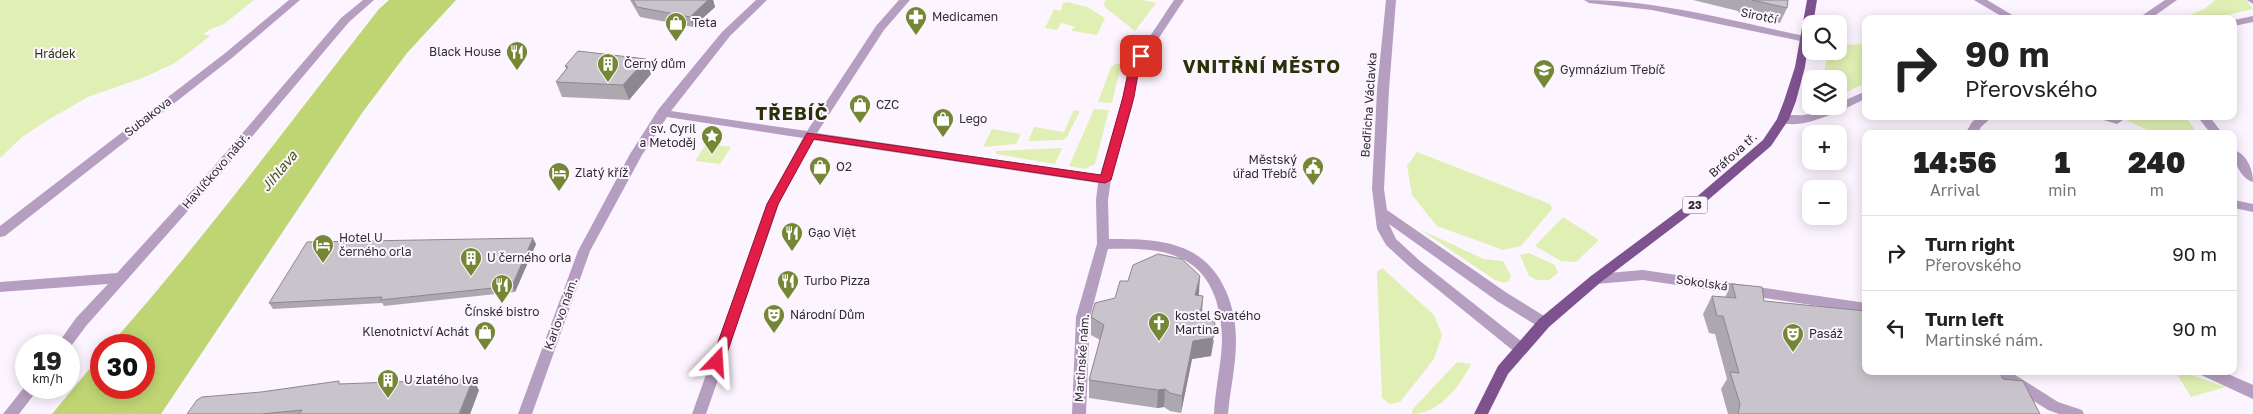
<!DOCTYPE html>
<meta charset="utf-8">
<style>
:root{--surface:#fff;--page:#f6f6f6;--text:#222;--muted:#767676;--line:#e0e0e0}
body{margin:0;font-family:"Golos Text",sans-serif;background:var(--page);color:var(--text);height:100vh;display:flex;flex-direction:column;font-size:19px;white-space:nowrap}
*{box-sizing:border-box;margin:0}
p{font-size:16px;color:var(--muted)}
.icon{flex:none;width:28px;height:28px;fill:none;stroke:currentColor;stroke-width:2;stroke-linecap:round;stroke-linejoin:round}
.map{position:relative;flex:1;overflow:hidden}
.details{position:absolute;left:1862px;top:130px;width:375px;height:245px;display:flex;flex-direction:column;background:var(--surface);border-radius:10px;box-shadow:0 2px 12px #0003}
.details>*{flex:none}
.hud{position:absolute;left:1862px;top:15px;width:375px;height:105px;border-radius:10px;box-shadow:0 2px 12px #0003;background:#fff;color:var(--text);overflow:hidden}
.controls{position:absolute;left:1802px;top:15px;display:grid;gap:10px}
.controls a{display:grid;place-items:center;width:45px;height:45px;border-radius:10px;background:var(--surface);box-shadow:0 2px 12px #0003;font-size:25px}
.speed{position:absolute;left:15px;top:334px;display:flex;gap:10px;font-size:25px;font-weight:700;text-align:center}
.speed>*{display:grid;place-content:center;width:65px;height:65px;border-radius:50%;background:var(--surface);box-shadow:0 2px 12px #0003;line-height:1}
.speed small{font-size:12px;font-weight:400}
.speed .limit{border:8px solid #d22;background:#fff;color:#111}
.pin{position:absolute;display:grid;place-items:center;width:42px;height:42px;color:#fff;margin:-21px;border-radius:10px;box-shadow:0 2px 8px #0006}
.me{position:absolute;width:55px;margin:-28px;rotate:20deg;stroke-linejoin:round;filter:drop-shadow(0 0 4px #0008)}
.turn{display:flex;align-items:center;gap:18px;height:105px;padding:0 20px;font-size:22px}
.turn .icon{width:65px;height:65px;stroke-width:2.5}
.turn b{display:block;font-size:35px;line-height:42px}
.eta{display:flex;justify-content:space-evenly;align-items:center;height:85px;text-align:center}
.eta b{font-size:30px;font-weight:800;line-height:35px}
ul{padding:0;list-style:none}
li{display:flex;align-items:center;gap:15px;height:75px;padding:0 20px;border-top:1px solid var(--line)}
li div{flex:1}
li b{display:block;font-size:19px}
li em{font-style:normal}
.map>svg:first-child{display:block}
.green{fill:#e0f0b4}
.water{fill:#bfd574}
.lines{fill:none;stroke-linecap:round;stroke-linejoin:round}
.minor{fill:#b69ec0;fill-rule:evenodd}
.major{fill:#7e528f;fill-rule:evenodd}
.wall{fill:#ada8af}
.shaded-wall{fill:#8d888f}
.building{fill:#c9c3cc;stroke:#8d888f}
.route{fill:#e11d48;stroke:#92132f}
.labels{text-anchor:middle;stroke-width:4;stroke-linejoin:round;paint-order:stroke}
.shield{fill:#fcf5ff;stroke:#6c686e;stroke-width:1}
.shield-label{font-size:11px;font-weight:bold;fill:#2e2c30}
.street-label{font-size:12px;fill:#2e2c30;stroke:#fcf5ff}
.poi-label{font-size:12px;fill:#2e2c30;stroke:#fcf5ff;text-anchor:start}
.park-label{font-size:12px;fill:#2e360d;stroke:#fcf5ff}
.water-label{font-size:14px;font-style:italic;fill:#49560f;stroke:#fcf5ff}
.district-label{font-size:18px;font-weight:bold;letter-spacing:1px;fill:#293109;stroke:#fcf5ff}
</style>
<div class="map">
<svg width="2253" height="414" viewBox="0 0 2253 414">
<rect width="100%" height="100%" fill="#fcf5ff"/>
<g class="green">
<polygon points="0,0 254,0 224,24 211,29 203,34 210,36 175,63 145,77 88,97 46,121 22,137 0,158"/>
<polygon points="1105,0 1142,0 1156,3 1135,31 1107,9 1104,5"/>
<polygon points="2215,0 2246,0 2253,9 2216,18 2192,18 2190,15 2204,9"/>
<polygon points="1067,2 1087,7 1105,18 1097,35 1072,31 1072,29 1076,27 1061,23 1057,30 1045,28 1054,9 1061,11 1063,3"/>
<polygon points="1866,44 1866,83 1839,95 1839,79 1823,79 1828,51 1839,51 1839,45"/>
<polygon points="1115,64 1121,64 1112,103 1098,102 1111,67"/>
<polygon points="1094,109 1109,110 1095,164 1085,169 1069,166"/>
<polygon points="1074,110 1080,111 1067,137 1063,140 1028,141 1034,127 1064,132"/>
<polygon points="2118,116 2185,116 2198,134 2156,134"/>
<polygon points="992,129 1021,134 1016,144 983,147"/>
<polygon points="706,144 731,147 720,164 695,161"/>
<polygon points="1062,148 1055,164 996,154 996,151"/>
<polygon points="1417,152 1550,204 1552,209 1521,246 1503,250 1437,226 1412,195 1407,166"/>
<polygon points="1563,217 1599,240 1576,262 1561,261 1535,246"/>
<polygon points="1421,230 1484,259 1503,261 1511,276 1509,281 1504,283 1495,280"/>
<polygon points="1529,253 1555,265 1558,273 1549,280 1537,280 1529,276 1520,255"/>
<polygon points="1382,268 1434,315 1442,335 1434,359 1400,402 1390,404 1382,398 1377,272"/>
<path d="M1457 362 1471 364C1460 386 1439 414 1412 414V410Z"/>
<polygon points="2175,371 2180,371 2226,387 2191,397"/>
</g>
<path class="water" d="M389 0H456L407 53 362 113 161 414H52L101 355V388H144V345H110C205 238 290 122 379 9Z"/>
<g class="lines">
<g class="minor">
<polygon points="289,0 300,0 232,58 5,236 0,237 0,226 224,54"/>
<polygon points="363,0 374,0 349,22 217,178 86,326 69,349 69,345 57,345 76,318 108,284 0,292 0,282 117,273 209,172 341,18"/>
<path d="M756 0H767L730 36 671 111 807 131 876 26 899 0H910L884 30 817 133 1100 175 1120 107 1129 68 1174 0H1184L1139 68 1132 107 1111 180 1108 200 1109 239C1155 239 1200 240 1223 285 1232 302 1236 322 1236 341 1236 366 1230 390 1228 414H1214C1215 390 1221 366 1222 342 1222 327 1220 313 1216 300 1199 249 1154 248 1108 249L1090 317 1086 414H1072L1076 317 1097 244 1096 200 1098 183 813 140 779 204 706 414H692L767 204 803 138 667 117 642 155 590 251 532 414H518L578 251 630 154 658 110 675 89 722 32Z"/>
<polygon points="1386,0 1396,0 1389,90 1384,189 1387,210 1507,293 1549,319 1551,323 1549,327 1539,327 1497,301 1389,224 1396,239 1420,261 1526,345 1528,349 1526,353 1521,354 1516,353 1410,267 1386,245 1377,229 1372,189 1377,90"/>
<path d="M1584 0C1659 0 1732 21 1805 36L1810 39 1805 42 1652 10 1589 3Z"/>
<polygon points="1974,0 1987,0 2019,19 2006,19"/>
<polygon points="2165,0 2177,0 2150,19 2137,19"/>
<polygon points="2247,0 2253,0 2253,4"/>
<polygon points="2253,16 2253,22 2234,26 2234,20"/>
<path d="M1866 91V98C1850 107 1792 136 1777 119 1783 113 1795 116 1804 115 1816 113 1827 106 1839 106V103Z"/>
<polygon points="1979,116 1993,116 1981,127 1977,134 1965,134 1972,122"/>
<polygon points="2098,116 2117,116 2123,120 2117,124 2100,119"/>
<polygon points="2197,116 2209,116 2223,134 2211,134"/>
<path d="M2234 150C2247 154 2253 170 2253 182 2241 179 2233 161 2234 150Z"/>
<polygon points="2234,200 2253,204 2253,212 2234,208"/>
<polygon points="1643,270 1866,303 1866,313 1643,280 1596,284 1591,282 1589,279 1591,276 1596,274"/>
<polygon points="1990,371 2009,371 2058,402 2082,410 2084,414 2059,414 2048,410 1992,375"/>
<polygon points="2199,371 2221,371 2251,384 2253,385 2253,399 2201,375"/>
<polygon points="26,385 26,388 39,388 19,414 3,414"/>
</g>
<polygon class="major" points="1807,0 1817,0 1813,24 1811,24 1805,67 1796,101 1789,119 1771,146 1701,206 1601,282 1549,327 1508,374 1488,414 1474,414 1498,366 1539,319 1591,276 1693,200 1763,140 1777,119 1784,101 1795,67"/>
</g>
<g class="wall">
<polygon points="630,0 713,0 715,7 693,27 640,17"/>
<polygon points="1693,0 1788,0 1787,8 1780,23 1738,12 1738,11"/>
<polygon points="565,66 651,74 629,100 562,97 556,82 566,69"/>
<polygon points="536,244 515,292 384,306 382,303 273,309 269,303"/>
<polygon points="1128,281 1198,296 1202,316 1214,341 1211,356 1192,359 1181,413 1170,411 1164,407 1157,408 1089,398 1089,380 1100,340 1091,335 1091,317 1115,298"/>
<polygon points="1732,284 1764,301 2003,379 2040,414 1728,414 1721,389 1727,379 1715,334 1709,333 1703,314 1712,296 1725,297"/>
<polygon points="341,384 479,390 470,414 187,414"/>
</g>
<g class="shaded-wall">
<polygon points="708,0 713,0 715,7 693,27 690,17"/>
<polygon points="646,59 651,74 629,100 623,85"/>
<polygon points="533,238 536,244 515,292 512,286"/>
<polygon points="1200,276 1199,294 1194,313 1195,295"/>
<polygon points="1203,296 1202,314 1199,333 1200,315"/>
<polygon points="1215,323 1211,356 1192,359 1181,413 1182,396 1193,341"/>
<polygon points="473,379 479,390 470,414 459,414"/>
<polygon points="1165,389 1164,407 1157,408 1158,390"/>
</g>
<g class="building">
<polygon points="633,0 708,0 690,17 637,7"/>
<polygon points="1752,0 1788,0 1787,8"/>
<polygon points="578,51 646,59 623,85 556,82 568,67 565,66"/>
<polygon points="533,238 512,286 380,300 382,297 269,303 307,242"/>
<polygon points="1158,254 1182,259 1200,276 1195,295 1203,296 1200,315 1215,323 1213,338 1193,341 1182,396 1170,393 1165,389 1158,390 1089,380 1104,325 1091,317 1095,303 1115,298 1120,281 1128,281 1133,265"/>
<polygon points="1732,284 1762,287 1764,301 1866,311 1866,371 1999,371 2003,379 2023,381 2040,414 1738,414 1740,404 1730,372 1739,373 1723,316 1717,316 1712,296 1736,298"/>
<polygon points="473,379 459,414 299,414 302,410 261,414 187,414 197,400 202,397 261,392 339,381 339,384"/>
</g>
<polygon class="route" points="1141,53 1146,56 1139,68 1134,97 1111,180 1105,183 814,139 778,204 724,362 722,365 713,365 711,362 767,204 807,133 1101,175 1123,97 1129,68 1138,54"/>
<defs>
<g id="pharmacy-pin" transform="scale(1.125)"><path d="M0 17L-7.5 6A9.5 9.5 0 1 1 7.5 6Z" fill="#758635" stroke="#fcf5ff"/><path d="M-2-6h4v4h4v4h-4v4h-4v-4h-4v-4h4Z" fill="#fff"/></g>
<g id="shop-pin" transform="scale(1.125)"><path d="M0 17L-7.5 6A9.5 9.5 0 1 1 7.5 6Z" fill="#758635" stroke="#fcf5ff"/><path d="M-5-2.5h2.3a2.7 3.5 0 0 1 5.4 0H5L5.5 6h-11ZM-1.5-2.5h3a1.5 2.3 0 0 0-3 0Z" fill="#fff"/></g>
<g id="restaurant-pin" transform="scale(1.125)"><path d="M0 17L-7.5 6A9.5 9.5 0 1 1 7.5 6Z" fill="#758635" stroke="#fcf5ff"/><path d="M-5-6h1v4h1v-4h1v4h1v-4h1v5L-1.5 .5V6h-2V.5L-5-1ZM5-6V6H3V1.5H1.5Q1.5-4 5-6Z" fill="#fff"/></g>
<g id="building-pin" transform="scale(1.125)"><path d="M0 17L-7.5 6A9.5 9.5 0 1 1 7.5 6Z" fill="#758635" stroke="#fcf5ff"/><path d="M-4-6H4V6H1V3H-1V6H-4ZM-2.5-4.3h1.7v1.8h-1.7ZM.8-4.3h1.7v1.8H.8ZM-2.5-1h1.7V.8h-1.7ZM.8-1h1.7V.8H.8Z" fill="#fff"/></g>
<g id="university-pin" transform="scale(1.125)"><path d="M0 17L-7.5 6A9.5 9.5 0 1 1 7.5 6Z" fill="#758635" stroke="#fcf5ff"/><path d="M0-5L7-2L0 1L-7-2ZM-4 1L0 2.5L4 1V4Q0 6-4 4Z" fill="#fff"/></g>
<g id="sight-pin" transform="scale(1.125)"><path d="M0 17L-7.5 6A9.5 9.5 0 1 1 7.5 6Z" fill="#758635" stroke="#fcf5ff"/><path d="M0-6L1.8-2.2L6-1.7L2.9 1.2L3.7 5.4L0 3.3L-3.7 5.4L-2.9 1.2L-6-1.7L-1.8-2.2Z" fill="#fff"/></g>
<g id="civic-pin" transform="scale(1.125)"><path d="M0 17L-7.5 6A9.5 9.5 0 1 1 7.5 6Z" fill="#758635" stroke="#fcf5ff"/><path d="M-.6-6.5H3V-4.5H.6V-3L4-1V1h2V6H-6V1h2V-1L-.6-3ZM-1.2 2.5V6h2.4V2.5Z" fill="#fff"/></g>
<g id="hotel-pin" transform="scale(1.125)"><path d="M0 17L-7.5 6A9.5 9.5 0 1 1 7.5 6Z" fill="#758635" stroke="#fcf5ff"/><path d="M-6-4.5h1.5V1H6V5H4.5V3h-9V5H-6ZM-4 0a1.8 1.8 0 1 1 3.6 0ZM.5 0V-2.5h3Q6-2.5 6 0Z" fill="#fff"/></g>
<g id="theatre-pin" transform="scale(1.125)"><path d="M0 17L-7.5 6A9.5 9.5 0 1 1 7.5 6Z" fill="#758635" stroke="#fcf5ff"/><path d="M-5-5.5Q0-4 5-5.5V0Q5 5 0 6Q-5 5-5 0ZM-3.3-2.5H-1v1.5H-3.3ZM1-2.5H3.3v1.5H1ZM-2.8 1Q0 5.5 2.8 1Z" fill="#fff"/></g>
<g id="church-pin" transform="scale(1.125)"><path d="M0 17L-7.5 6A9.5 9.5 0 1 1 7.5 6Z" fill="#758635" stroke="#fcf5ff"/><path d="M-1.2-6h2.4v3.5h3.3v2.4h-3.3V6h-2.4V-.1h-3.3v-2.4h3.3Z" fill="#fff"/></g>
</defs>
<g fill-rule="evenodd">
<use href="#pharmacy-pin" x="916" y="17"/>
<use href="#shop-pin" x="676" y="23"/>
<use href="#restaurant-pin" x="517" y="52"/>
<use href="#building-pin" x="608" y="64"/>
<use href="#university-pin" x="1544" y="70"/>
<use href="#shop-pin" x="860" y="105"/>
<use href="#shop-pin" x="943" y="119"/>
<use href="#sight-pin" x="712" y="136"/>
<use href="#shop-pin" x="820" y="167"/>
<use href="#civic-pin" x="1313" y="167"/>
<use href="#hotel-pin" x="559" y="173"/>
<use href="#restaurant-pin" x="792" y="233"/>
<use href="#hotel-pin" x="323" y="245"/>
<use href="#building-pin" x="471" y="258"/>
<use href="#restaurant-pin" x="788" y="281"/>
<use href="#restaurant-pin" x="502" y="285"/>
<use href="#theatre-pin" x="774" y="315"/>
<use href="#church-pin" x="1159" y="323"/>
<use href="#shop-pin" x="485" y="332"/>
<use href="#theatre-pin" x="1793" y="334"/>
<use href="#building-pin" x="388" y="380"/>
</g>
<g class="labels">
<rect class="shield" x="1682.5" y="196.5" width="25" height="17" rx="4"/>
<g class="shield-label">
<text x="1695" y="209">23</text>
</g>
<g class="street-label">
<text transform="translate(1759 16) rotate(12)" y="4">Sirotčí</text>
<text transform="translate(1369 105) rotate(-86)" y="4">Bedřicha Václavka</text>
<text transform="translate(148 117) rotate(-38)" y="4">Subakova</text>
<text transform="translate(1733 155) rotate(-42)" y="4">Bráfova tř.</text>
<text transform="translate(216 171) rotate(-49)" y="4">Havlíčkovo nábř.</text>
<text transform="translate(1702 283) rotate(8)" y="4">Sokolská</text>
<text transform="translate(561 314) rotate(-70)" y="4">Karlovo nám.</text>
<text transform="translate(1082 358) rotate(-86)" y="4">Martinské nám.</text>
</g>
<g class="poi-label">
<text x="932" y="21">Medicamen</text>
<text x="692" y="27">Teta</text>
<text x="501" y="56" text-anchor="end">Black House</text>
<text x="624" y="68">Černý dům</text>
<text x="1560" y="74">Gymnázium Třebíč</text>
<text x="876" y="109">CZC</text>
<text x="959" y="123">Lego</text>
<text x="696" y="133" text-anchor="end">sv. Cyril<tspan x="696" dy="14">a Metoděj</tspan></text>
<text x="1297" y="164" text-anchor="end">Městský<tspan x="1297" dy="14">úřad Třebíč</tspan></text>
<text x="836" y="171">O2</text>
<text x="575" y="177">Zlatý kříž</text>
<text x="808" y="237">Gạo Việt</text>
<text x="339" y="242">Hotel U<tspan x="339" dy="14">černého orla</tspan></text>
<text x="487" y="262">U černého orla</text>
<text x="804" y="285">Turbo Pizza</text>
<text x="502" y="316" text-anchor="middle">Čínské bistro</text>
<text x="790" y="319">Národní Dům</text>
<text x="1175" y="320">kostel Svatého<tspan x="1175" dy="14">Martina</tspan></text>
<text x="469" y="336" text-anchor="end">Klenotnictví Achát</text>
<text x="1809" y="338">Pasáž</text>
<text x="404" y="384">U zlatého lva</text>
</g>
<g class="park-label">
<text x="55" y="58">Hrádek</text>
</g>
<g class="water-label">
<text transform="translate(279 171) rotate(-50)" y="5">Jihlava</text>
</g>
<g class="district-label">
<text x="1262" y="73">VNITŘNÍ MĚSTO</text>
<text x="792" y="120">TŘEBÍČ</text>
</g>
</g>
</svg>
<div class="controls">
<a><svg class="icon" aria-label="search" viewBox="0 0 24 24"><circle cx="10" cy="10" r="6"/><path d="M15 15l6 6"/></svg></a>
<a><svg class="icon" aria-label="layers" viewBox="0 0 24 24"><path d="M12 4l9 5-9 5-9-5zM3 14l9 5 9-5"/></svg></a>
<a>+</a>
<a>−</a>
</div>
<div class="speed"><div>19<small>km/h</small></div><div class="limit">30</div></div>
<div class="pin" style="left:1141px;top:56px;background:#d93025"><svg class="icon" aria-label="arrive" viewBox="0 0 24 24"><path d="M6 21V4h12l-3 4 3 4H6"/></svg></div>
<svg class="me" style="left:717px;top:362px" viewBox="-20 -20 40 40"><path d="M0-17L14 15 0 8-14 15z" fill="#e11d48" stroke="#fff" stroke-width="4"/></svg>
<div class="hud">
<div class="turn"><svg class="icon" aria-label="right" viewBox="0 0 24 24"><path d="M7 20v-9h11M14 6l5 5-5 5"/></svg><div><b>90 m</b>Přerovského</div></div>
</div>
<section class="details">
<div class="eta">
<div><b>14:56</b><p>Arrival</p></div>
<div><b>1</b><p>min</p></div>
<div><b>240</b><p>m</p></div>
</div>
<ul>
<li><svg class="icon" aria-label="right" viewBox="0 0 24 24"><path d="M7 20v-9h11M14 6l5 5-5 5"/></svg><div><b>Turn right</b><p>Přerovského</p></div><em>90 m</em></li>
<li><svg class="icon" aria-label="left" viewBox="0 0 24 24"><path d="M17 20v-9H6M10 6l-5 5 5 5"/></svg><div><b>Turn left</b><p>Martinské nám.</p></div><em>90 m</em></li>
</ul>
</section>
</div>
